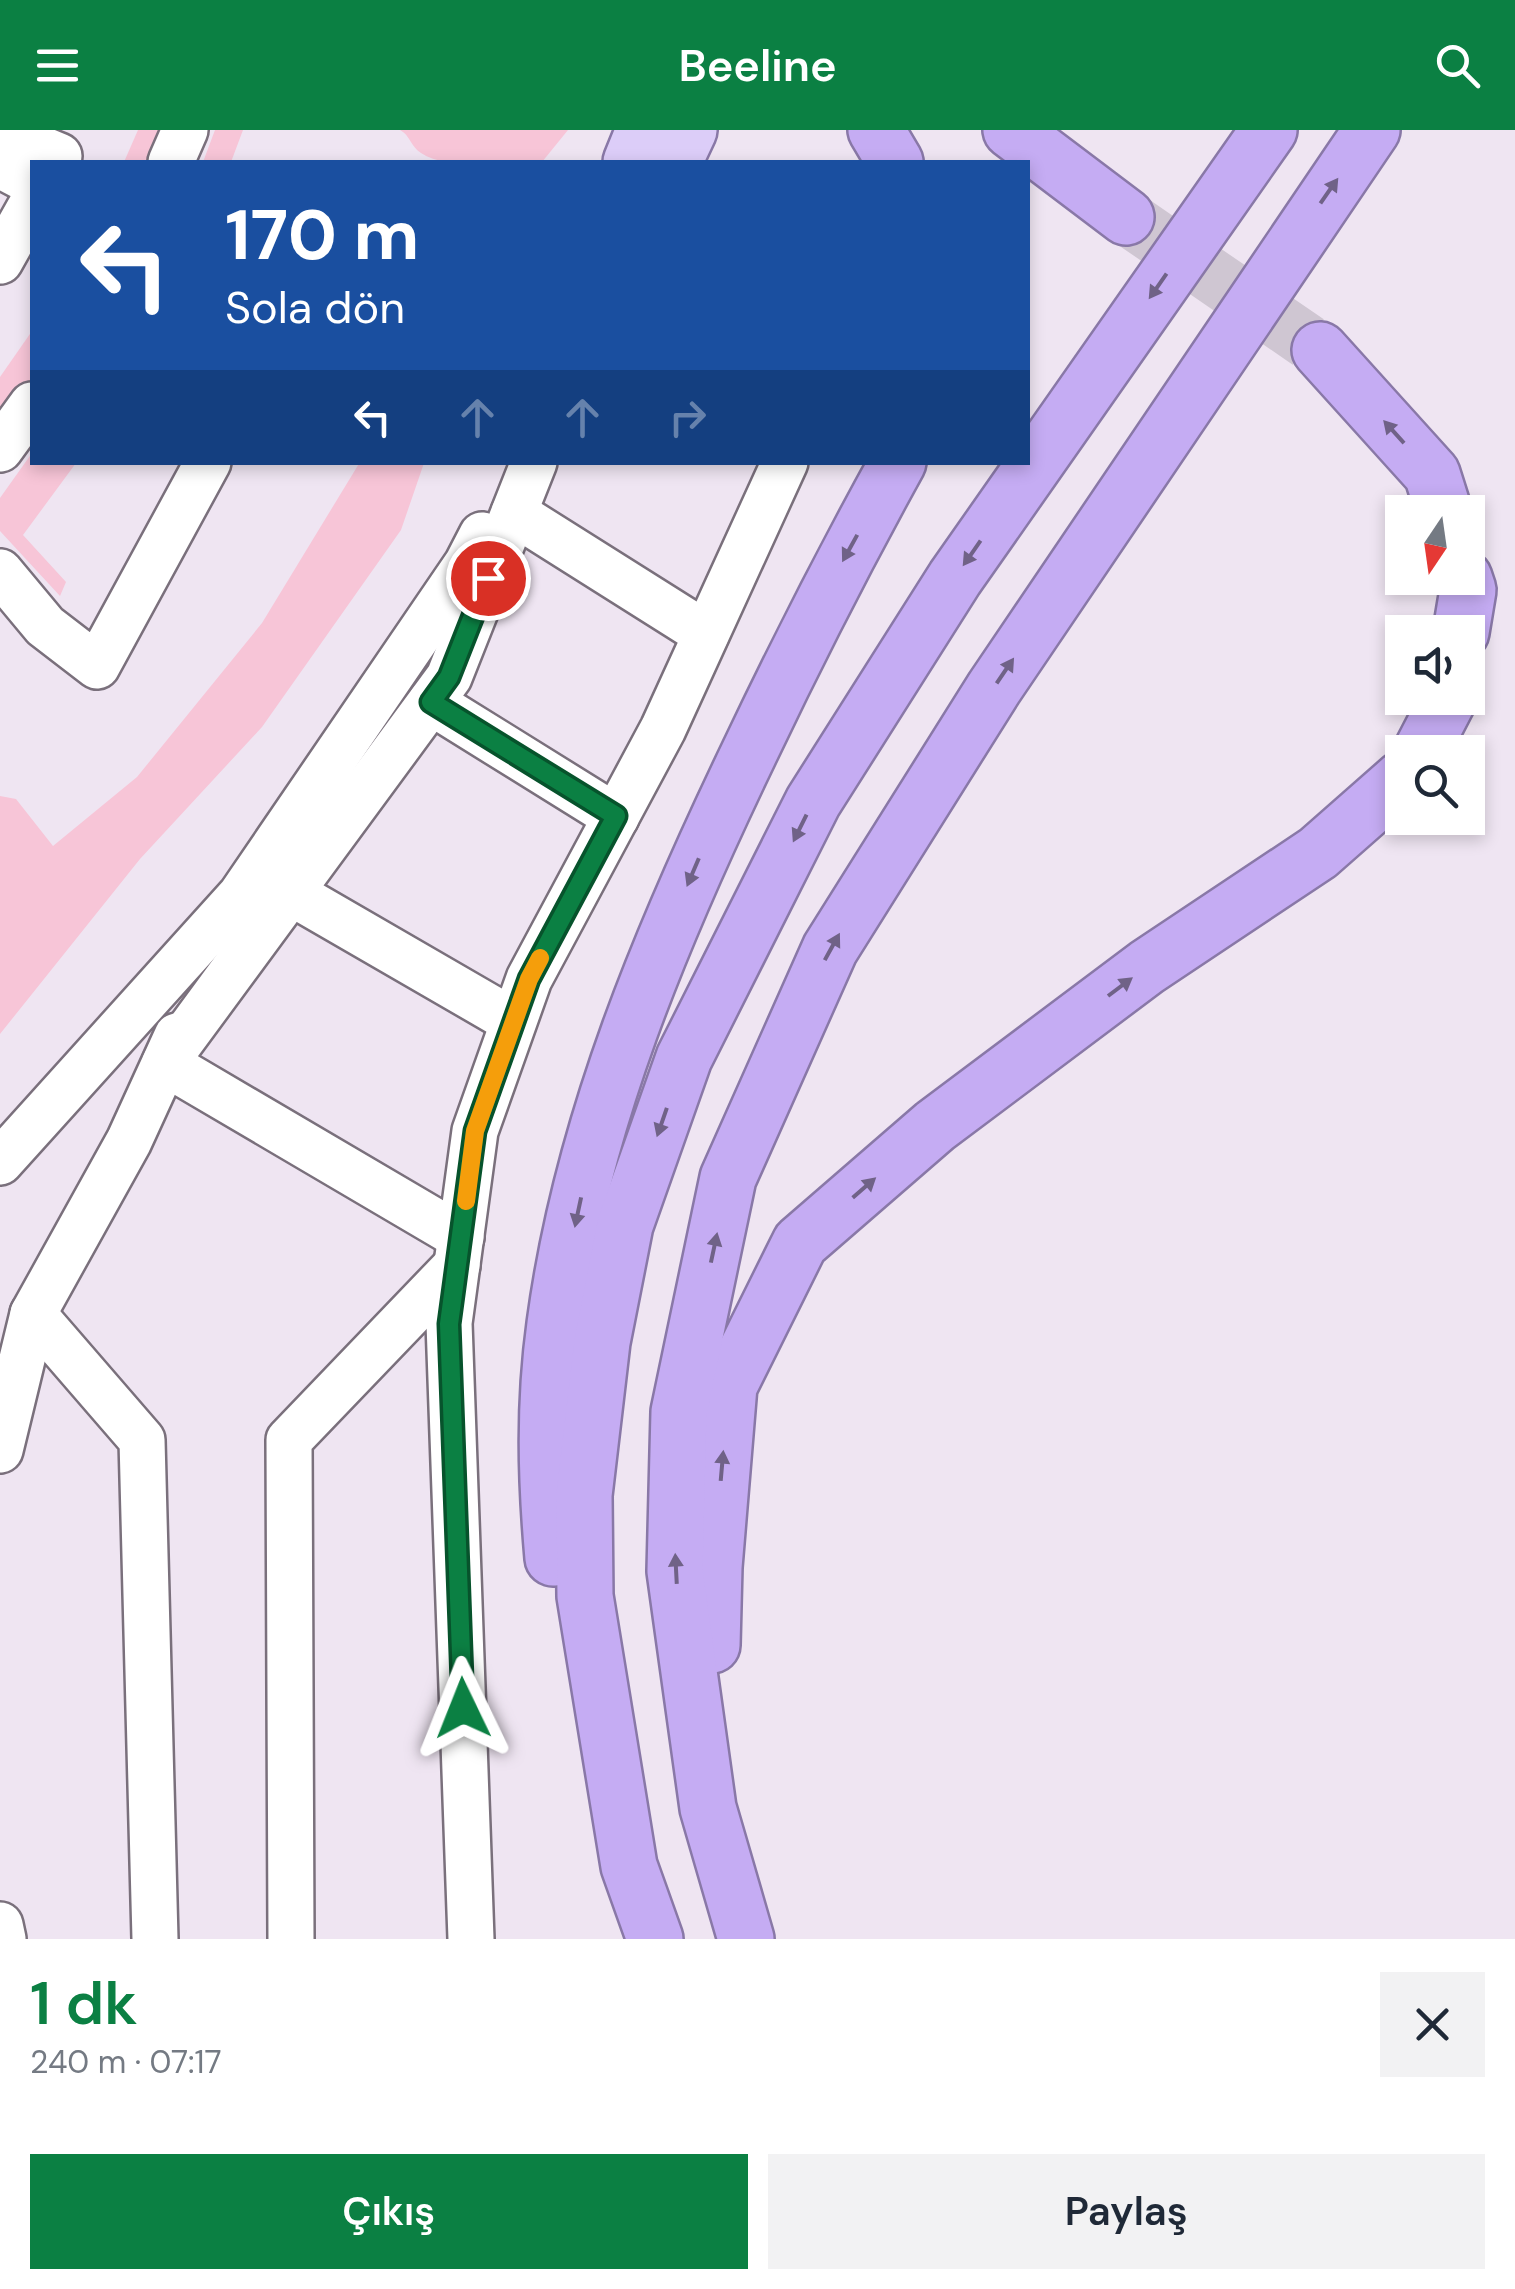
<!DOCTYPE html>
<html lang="tr">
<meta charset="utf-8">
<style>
:root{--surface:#fff;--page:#f2f2f3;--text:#1f2937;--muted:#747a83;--accent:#0b8043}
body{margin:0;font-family:"DM Sans",sans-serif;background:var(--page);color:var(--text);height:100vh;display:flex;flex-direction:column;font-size:38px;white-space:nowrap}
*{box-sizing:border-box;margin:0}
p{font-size:32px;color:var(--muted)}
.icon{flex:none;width:55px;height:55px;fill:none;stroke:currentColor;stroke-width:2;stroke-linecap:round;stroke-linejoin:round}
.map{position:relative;height:1809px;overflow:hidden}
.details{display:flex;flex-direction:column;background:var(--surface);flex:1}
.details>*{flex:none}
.guide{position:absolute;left:30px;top:30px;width:1000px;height:305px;border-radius:0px;box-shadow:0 5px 15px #0003;background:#1a4fa0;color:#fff;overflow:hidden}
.needle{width:65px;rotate:193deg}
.buttons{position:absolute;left:1385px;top:365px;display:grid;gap:20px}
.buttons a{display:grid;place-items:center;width:100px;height:100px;border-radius:0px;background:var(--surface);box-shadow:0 5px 15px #0003;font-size:50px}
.pin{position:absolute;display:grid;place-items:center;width:85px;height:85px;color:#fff;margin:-42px;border:5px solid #fff;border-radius:50%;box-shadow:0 2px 10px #0007}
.me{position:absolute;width:110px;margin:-55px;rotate:358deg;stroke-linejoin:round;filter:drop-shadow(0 0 8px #0008)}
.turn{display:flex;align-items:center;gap:35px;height:210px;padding:0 30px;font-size:45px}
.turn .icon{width:130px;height:130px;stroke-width:2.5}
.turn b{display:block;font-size:70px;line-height:85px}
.lanes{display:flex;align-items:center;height:95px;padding:0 30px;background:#0003;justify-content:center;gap:50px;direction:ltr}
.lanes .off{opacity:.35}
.round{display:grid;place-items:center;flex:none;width:105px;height:105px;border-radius:0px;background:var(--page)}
.headline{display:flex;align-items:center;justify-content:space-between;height:170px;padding:0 30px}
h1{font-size:60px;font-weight:600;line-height:75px;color:var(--accent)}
.primary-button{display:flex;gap:20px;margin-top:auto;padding:20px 30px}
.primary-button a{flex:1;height:115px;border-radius:0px;background:var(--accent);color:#fff;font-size:40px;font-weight:600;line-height:115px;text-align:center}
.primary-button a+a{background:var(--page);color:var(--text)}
header{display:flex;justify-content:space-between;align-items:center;height:130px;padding:0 30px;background:var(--accent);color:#fff;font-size:45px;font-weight:600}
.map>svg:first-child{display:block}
.green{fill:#f7c5d7}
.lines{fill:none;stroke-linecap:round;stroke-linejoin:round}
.highway-tunnel{stroke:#cfc6d2;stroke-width:55;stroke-dasharray:55 28;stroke-linecap:butt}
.minor-casing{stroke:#7a707c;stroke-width:50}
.major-casing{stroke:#8978a7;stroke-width:60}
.highway-casing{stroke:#8978a7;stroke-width:60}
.minor{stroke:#fff;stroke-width:45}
.major{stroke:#dccdf8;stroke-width:55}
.highway{stroke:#c5acf3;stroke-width:55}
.oneway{fill:#706287}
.route-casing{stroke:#07532c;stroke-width:25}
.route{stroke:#0b8043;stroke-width:18}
.slow{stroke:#f59e0b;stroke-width:18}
</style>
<header><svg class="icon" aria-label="menu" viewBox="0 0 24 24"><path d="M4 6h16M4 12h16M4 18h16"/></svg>Beeline<svg class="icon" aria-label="search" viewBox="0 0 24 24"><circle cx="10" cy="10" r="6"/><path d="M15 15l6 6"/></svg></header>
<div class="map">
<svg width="1515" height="1809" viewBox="0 0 1515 1809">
<rect width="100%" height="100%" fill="#efe5f2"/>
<g class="green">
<polygon points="138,0 164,0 151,32 124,32"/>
<polygon points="215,0 243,0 231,32 203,32"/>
<path d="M400 0H568L542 32C509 33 448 41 421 23 411 17 410 5 400 0Z"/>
<polygon points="32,201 32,255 0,296 0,247"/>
<polygon points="32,323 32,332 76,333 23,405 66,452 60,466 0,401 0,368"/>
<polygon points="360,332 424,333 401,400 262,597 140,729 0,904 0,666 16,669 53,716 137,647 262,493"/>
</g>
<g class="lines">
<polyline class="highway-tunnel" points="1126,87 1320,220"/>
<g class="minor-casing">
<g id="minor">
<polyline points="0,2 59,26"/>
<polyline points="171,32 185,0"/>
<polyline points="0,35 32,52"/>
<polyline points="0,131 32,74"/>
<polyline points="0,319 32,275"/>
<polyline points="514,383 706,504"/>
<polyline points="0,442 45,496 97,536 208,332"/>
<polyline points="431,572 616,687"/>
<polyline points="290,762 513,891"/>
<polyline points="0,1032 241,765 467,434 482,405"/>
<polyline points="461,1107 165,933 449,547 534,332"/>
<polyline points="33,1184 142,1310 155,1809"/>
<polyline points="0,1320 33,1184 129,1011 177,906"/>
<polyline points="0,1795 3,1809"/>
<polyline points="291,1809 289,1310 457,1135"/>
<polyline points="471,1809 449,1193 475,1001 529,849 663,599 785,332"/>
</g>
</g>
<g class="major-casing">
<g id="major">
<polyline points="631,32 644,0"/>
<polyline points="674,32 689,0"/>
</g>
</g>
<g class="highway-casing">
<g id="highway">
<polyline points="876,0 895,32"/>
<polyline points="1011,0 1126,87"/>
<polyline points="1320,220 1432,344 1444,382"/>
<polyline points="1461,502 1468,460 1464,448"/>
<polyline points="1421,622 1449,568"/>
<path d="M553 1428C546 1349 544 1274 555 1194 582 993 662 804 749 623 796 524 845 428 898 332"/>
<polyline points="712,1515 714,1437 729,1256 800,1113 935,996 1147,837 1318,723 1402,649"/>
<polyline points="655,1809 629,1736 585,1466 584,1365 602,1212 625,1095 684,928 813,672 955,448 1269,0"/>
<polyline points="746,1809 708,1678 675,1441 679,1282 728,1048 830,819 994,558 1372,0"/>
</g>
</g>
<use href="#minor" class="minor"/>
<use href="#major" class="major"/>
<use href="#highway" class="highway"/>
</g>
<defs><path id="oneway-solid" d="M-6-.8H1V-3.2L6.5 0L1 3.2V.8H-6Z" transform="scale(2.5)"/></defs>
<g class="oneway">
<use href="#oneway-solid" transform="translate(1329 61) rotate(-55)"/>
<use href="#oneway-solid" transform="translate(1158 156) rotate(125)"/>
<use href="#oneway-solid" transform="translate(1394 302) rotate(-132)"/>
<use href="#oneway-solid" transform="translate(850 418) rotate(119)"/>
<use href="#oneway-solid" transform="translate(972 423) rotate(125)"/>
<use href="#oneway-solid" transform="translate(1005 541) rotate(-56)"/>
<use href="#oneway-solid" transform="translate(800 698) rotate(116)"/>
<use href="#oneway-solid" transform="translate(693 742) rotate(113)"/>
<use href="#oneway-solid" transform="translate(832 817) rotate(-61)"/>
<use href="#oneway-solid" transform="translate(1120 857) rotate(-37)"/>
<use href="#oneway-solid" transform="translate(662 992) rotate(109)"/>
<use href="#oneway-solid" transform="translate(864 1058) rotate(-41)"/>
<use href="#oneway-solid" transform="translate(578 1082) rotate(102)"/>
<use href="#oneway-solid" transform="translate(714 1118) rotate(-78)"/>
<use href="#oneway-solid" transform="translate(722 1336) rotate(-85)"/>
<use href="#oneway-solid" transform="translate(676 1439) rotate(-93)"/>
</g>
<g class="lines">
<g class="route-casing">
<polyline id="route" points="463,1578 449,1194 475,1001 529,849 616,686 431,572 449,547 488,448"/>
</g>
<use href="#route" class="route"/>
<polyline class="slow" points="466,1071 475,1001 529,849 540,828"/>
</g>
</svg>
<div class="buttons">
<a><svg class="needle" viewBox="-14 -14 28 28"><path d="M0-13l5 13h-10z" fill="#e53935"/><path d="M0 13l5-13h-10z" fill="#747a83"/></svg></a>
<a><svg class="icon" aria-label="sound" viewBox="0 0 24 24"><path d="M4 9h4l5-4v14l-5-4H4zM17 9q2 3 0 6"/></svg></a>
<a><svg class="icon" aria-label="search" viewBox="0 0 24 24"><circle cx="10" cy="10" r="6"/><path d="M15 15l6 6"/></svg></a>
</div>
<div class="pin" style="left:488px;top:448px;background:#d93025"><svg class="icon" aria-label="arrive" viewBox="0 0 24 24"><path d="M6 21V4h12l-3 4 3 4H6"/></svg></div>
<svg class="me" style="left:463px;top:1578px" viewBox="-20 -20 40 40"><path d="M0-17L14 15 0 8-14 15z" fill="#0b8043" stroke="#fff" stroke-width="4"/></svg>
<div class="guide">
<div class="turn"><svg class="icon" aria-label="left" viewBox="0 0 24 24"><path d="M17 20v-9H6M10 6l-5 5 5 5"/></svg><div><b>170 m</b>Sola dön</div></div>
<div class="lanes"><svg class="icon" aria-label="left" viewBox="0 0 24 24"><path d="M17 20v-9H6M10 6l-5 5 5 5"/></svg><svg class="icon off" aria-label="ahead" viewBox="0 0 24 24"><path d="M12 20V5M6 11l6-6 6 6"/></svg><svg class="icon off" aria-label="ahead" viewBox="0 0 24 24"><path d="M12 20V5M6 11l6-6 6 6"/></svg><svg class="icon off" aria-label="right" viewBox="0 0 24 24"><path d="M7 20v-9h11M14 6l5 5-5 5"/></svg></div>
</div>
</div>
<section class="details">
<div class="headline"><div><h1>1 dk</h1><p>240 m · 07:17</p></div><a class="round"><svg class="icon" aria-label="close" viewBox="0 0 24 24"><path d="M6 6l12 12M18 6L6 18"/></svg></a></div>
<div class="primary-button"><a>Çıkış</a><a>Paylaş</a></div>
</section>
